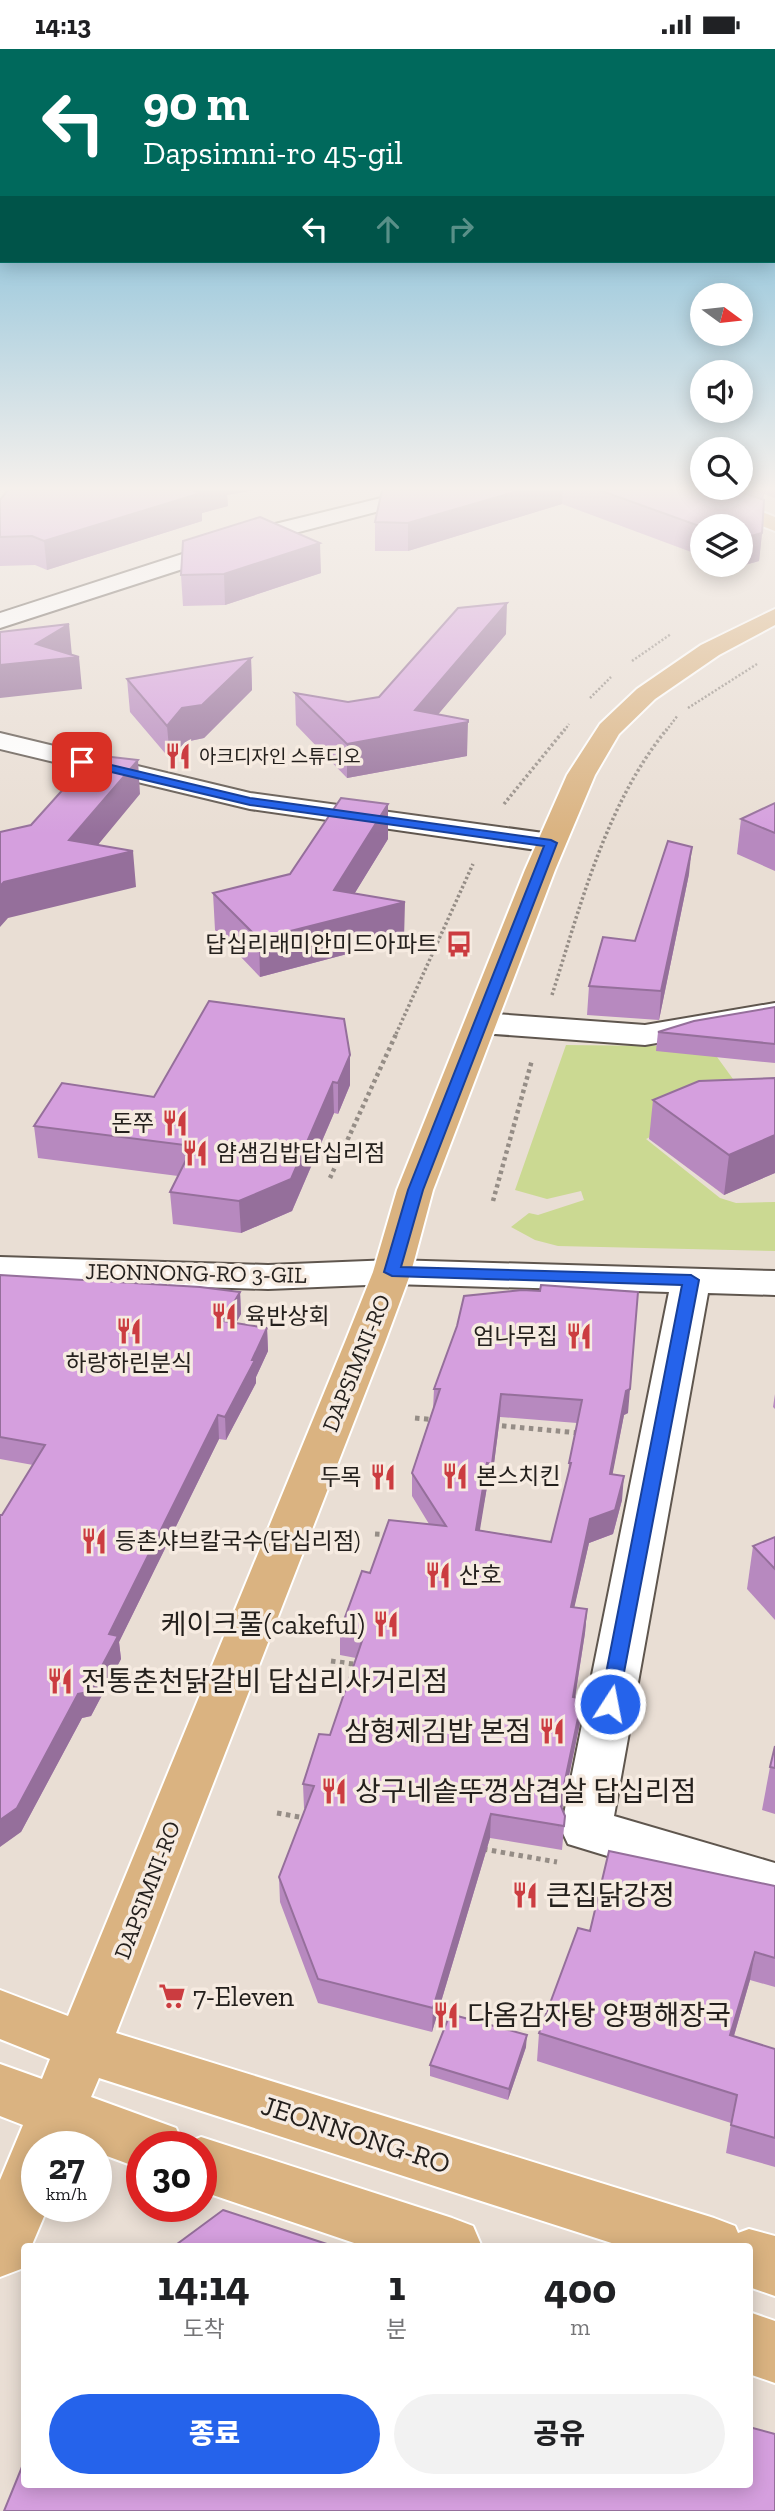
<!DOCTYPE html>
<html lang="ko">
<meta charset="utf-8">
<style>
:root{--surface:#fff;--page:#f2f2f2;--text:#202124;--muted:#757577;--accent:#2563eb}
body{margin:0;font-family:"Zilla Slab","Noto Sans KR",serif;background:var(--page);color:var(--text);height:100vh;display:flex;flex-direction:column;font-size:26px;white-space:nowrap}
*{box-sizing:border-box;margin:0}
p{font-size:23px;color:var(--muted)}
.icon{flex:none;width:38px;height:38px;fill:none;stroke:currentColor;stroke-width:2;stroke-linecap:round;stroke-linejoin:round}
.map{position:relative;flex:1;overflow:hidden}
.drawer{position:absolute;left:21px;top:2194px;width:732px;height:245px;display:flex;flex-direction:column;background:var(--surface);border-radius:7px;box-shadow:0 4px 18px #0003}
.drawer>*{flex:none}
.banner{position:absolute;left:0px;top:0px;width:775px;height:214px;box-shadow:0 4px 18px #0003;background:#00695c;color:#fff;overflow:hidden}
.needle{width:46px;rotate:105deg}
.buttons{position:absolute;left:690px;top:234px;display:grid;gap:14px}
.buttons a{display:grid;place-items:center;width:63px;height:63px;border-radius:50%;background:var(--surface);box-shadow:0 4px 18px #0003;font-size:35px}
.speed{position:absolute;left:21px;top:2082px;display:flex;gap:14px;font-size:35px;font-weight:700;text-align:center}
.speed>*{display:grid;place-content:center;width:91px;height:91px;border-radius:50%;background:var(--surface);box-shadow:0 4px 18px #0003;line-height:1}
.speed small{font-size:18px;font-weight:400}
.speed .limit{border:10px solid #d22;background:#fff;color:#111}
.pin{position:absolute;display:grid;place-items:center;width:60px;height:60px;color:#fff;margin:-30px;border-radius:14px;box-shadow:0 4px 10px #0006}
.me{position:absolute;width:77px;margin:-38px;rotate:11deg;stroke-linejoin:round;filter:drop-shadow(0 0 5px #0008)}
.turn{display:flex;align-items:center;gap:24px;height:147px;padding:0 28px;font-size:32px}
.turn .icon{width:91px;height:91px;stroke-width:2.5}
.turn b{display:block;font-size:49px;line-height:60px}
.lanes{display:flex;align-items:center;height:66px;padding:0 28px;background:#0003;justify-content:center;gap:35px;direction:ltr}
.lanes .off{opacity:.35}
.eta{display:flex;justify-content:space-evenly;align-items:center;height:119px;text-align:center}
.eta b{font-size:42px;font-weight:800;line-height:49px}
.action{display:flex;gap:14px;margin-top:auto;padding:14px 28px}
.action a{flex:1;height:80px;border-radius:42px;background:var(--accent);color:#fff;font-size:28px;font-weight:800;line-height:80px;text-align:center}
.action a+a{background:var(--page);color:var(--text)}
.status{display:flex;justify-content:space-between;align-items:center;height:49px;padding:0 35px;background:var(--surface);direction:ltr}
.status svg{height:19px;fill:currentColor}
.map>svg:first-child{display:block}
.green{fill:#cbd992}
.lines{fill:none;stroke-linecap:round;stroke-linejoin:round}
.minor-casing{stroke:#5f564e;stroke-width:4}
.major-casing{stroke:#fff;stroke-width:4}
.path-far3{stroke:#958d86;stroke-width:2.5;stroke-dasharray:2 2;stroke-linecap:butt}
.path-far2{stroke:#958d86;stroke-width:3.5;stroke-dasharray:2.5 2.5;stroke-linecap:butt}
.path-far1{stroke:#958d86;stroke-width:4.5;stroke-dasharray:3.5 3.5;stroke-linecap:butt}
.path{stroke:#958d86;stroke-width:5;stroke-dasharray:4.5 4.5;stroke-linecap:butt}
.minor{fill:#fff;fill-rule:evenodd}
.major{fill:#dab381;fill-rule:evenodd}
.wall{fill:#b789bf;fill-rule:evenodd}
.shaded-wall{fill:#956f9b}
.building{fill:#d59fde;stroke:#956f9b;stroke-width:2;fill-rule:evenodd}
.route{fill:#2563eb;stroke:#184099;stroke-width:2}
.labels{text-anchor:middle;stroke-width:7;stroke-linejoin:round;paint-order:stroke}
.far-poi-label{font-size:19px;fill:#24201d;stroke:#f6ebe1;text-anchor:start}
.poi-label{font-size:23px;fill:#24201d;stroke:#f6ebe1;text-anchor:start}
.street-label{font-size:23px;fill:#24201d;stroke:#f6ebe1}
.near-poi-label{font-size:28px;fill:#24201d;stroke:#f6ebe1;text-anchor:start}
.near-street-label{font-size:28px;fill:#24201d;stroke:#f6ebe1}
</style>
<div class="status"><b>14:13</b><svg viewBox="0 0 49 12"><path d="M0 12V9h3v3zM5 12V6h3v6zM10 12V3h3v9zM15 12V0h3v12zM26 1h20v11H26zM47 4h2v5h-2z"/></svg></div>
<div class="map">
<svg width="775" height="2462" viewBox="0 0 775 2462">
<rect width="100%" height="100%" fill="#e9ded4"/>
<polygon class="green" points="704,990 733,1030 714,1057 646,1090 720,1149 736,1154 775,1153 775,1202 558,1197 535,1191 511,1178 529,1164 538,1166 584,1151 581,1142 547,1150 515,1141 566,996 658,997"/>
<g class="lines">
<g class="minor-casing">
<g id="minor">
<polygon points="414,441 448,441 445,445 291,485 0,579 0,564 275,475"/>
<polygon points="0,684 250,744 551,785 561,788 565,794 561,800 551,803 250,760 0,700"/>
<polygon points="775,954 775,974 645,996 481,984 469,981 465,974 469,967 481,964 645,976"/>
<polygon points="0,1208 268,1216 392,1211 775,1222 775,1246 708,1244 614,1767 775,1814 775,1858 568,1795 561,1780 669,1243 392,1235 268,1240 0,1232"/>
</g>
</g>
<g class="major-casing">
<g id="major">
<polygon points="677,441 705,441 775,468 775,482 680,445"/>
<polygon points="775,560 775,576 719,606 655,650 619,685 595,726 555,821 433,1141 411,1223 385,1293 116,1984 714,2169 735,2177 738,2184 749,2180 775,2187 775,2247 749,2238 749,2198 624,2198 99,2029 91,2048 176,2079 183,2095 201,2088 452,2169 473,2177 482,2198 366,2198 201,2142 201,2098 142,2098 142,2120 96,2103 96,2098 73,2094 72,2098 37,2098 37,2158 48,2158 31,2198 24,2198 21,2220 0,2228 0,2131 23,2076 0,2067 0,2015 42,2030 50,2010 0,1990 0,1941 68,1967 345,1293 373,1223 397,1141 525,821 567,726 600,675 637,640 701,596"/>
<polygon points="749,2263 775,2272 775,2334 749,2325"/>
</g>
</g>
<g class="path-far3">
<polyline points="632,612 671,585"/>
<polyline points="590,649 611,628"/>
<polyline points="688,659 757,615"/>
<polyline points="564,682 569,675"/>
<polyline points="666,682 678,666"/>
</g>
<g class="path-far2">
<polyline points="504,755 565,680"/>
<path d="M552 946C581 855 606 755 667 680"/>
<polyline points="396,985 473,815"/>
</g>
<g class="path-far1">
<polyline points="330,1129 397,983"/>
<polyline points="493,1152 532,1011"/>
</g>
<g class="path">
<polyline points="415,1369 436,1371"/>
<polyline points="493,1376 579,1384"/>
<polyline points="375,1485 389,1486"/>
<polyline points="331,1612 360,1616"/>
<polyline points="277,1764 305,1769"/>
<polyline points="483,1800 557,1813"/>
</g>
<use href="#minor" class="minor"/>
<use href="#major" class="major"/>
</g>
<g class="wall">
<polygon points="8,441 255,441 227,446 228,457 202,464 202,472 47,521 35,516 0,517 0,451"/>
<polygon points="381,441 775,441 775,449 764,445 762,484 759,512 734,519 726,516 740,516 740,478 702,478 702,507 562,455 408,502 375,502 375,473 382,442"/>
<polygon points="321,524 225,556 183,557 181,526"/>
<polygon points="506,585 438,665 467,707 347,729 296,676 295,644 348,653 379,648"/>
<polygon points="251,609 252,641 204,689 185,693 170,710 130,663 127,630"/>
<polygon points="775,754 775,822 737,805 741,770"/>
<polygon points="388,790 354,845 404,890 260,928 215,881 213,844 290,825"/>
<polygon points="689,825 659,971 587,966 589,937 635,892"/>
<polygon points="775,958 775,1014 656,1002 658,983"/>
<polygon points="350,1006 350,1036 338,1065 334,1064 292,1162 241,1184 173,1175 170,1143 178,1127 38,1109 34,1077 154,1048"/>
<polygon points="775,1029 775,1124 724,1146 649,1090 653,1051"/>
<polygon points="0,1226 240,1243 241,1265 236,1274 267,1279 268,1302 256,1328 256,1334 226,1391 219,1390 119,1593 121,1610 91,1667 82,1669 21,1783 2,1466 33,1416 0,1410"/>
<path d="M457 1277 628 1364 624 1366 612 1425 622 1451 613 1485 589 1494 574 1558 587 1560 585 1584 575 1649 580 1674 562 1760 565 1767 562 1801 490 1789 432 1983 318 1954 280 1853 279 1828 305 1760 304 1759 303 1735 330 1686 356 1609 340 1606V1582L370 1524 429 1475 412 1447V1424L433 1360 434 1340ZM500 1368 577 1374 569 1414 568 1427 551 1493 479 1481 487 1438H491Z"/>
<polygon points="775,1345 775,1360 773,1358"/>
<polygon points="775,1488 775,1571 747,1540 753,1497"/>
<polygon points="775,1697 775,1765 762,1761 770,1718"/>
<polygon points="775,1837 775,1938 750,1931 734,1987 775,2000 775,2118 726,2104 731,2074 537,2012 539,1984 590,1882"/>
<polygon points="526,1998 508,2051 430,2027 430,2016"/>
</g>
<g class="shaded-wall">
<polygon points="190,441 255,441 227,446 228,457 202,464 202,472 47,521 44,492"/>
<polygon points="521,441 563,441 562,455 408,502 408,474"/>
<polygon points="762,484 759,512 734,519 735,516 740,516 740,490"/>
<polygon points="320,494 321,524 225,556 224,525"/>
<polygon points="507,554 506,585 425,681 468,673 467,707 347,729 347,695 415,661"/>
<polygon points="69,575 72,607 79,608 82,640 0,649 0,616"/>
<polygon points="251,609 252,641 204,689 185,693 170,710 167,677 182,659"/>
<polygon points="138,711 140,745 83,814 133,802 136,838 8,869 0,878 0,837 4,833 69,791"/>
<polygon points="388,755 388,790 339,870 405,853 404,890 260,928 259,890 334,841"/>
<polygon points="692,798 689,825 659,971 661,942"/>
<polygon points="350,1006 350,1036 338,1065 338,1034"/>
<polygon points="333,1033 334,1064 292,1162 241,1184 239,1152"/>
<polygon points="775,1086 775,1124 724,1146 729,1106"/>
<polygon points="240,1243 241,1265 224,1295 223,1272"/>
<polygon points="267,1279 268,1302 256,1328 256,1334 226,1391 225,1368"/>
<polygon points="630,1340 628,1364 624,1366 608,1449 610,1425 626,1342"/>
<polygon points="501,1345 500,1368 491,1438 492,1415"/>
<polygon points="218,1366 219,1390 119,1593 121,1610 91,1667 82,1669 21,1783 0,1798 0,1771 109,1585"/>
<polygon points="487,1414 487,1438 476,1505 476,1481"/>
<polygon points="624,1427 622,1451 613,1485 589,1494 569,1582 571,1558 590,1470"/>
<polygon points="587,1560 585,1584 571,1673 573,1648"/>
<polygon points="582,1650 580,1674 558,1779 560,1755"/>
<polygon points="491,1765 490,1789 432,1983 433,1959"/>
<polygon points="755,1903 750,1931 726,2014 730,1986"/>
<polygon points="527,1986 526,1998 508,2051 509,2040"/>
</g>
<g class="building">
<polygon points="8,441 192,441 201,444 44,492 32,487 0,488 0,451"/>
<polygon points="382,441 521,441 408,474 375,473"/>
<polygon points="599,441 736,441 764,451 762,484 740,490 740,478 702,478"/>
<polygon points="260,468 320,494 224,525 181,526 183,492"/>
<polygon points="507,554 415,661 468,671 468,673 347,695 295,644 348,653 379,648 458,559"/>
<polygon points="69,575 36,595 79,608 0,616 0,583"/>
<polygon points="251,609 202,656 182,659 167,677 127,630"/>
<polygon points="94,706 138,711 69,791 133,802 4,833 0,837 0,783 31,776"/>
<polygon points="341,749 388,755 334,841 405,853 259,890 213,844 290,825"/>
<polygon points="775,754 775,784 741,770"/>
<polygon points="668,792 692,798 661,942 589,937 603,888 635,892"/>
<polygon points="209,952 344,970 350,1006 338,1034 333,1033 291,1130 239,1152 170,1143 193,1097 34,1077 62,1034 154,1048"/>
<polygon points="775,958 775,995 658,983 694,972"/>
<polygon points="775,1029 775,1086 729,1106 653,1051 699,1032"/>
<polygon points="0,1226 200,1238 240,1243 223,1272 267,1279 252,1311 255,1311 225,1368 218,1366 109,1585 118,1587 88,1643 78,1645 17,1759 0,1771 0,1466 2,1466 45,1396 0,1388"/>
<path d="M541 1236 638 1243 630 1340 626 1342 610 1425 624 1427 615 1461 590 1470 571 1558 587 1560 573 1648 582 1650 560 1755 565 1767 564 1777 491 1765 433 1959 318 1930 279 1828 314 1737 303 1735 319 1685 330 1686 364 1586 340 1582 362 1522 370 1524 389 1471 446 1477 412 1424 440 1340H434L457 1277 464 1247 522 1241 540 1242ZM501 1345 582 1351 569 1414H571L551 1493 476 1481 487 1414 492 1415Z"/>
<polygon points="775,1488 775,1520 753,1497"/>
<polygon points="775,1697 775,1719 770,1718"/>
<polygon points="609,1802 775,1837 775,1909 755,1903 730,1986 775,2000 775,2089 731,2076 737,2046 539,1984 578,1879 590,1882"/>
<polygon points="450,1965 527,1986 509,2040 430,2016"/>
<polygon points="223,2161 336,2198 173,2198"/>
<polygon points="749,2378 775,2385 775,2462 4,2462 24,2413 24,2436 749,2436"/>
</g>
<linearGradient id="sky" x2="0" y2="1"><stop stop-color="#53a9d0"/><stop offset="0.56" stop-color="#f5f0ec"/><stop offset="1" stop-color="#f5f0ec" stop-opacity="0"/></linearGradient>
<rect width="775" height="785" fill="url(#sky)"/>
<polygon class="route" points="82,709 250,749 551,791 557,794 423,1141 401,1218 691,1226 699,1231 617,1660 610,1663 602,1660 600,1655 682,1236 392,1227 384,1223 408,1141 544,797 250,756 78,715 76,713"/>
<defs>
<g id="restaurant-bare" transform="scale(2.1)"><path d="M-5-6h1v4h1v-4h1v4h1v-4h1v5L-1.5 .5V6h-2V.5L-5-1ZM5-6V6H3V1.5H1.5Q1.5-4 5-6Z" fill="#cb3c40" stroke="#f6ebe1" stroke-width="2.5" paint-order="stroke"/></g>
<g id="bus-bare" transform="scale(2.1)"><path d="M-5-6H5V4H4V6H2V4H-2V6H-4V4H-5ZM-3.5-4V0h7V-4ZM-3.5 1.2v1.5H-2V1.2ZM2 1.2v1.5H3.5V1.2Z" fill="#cb3c40" stroke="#f6ebe1" stroke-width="2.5" paint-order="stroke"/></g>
<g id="supermarket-bare" transform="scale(2.1)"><path d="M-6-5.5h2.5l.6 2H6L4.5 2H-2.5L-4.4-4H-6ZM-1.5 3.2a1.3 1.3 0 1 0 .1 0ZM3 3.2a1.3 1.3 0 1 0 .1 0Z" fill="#cb3c40" stroke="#f6ebe1" stroke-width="2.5" paint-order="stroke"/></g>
</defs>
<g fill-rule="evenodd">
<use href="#restaurant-bare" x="178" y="707"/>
<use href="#bus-bare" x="459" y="895"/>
<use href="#restaurant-bare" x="175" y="1074"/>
<use href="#restaurant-bare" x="195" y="1104"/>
<use href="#restaurant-bare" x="224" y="1267"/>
<use href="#restaurant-bare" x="129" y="1282"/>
<use href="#restaurant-bare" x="579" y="1287"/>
<use href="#restaurant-bare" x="455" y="1427"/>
<use href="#restaurant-bare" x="383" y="1428"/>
<use href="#restaurant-bare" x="94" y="1492"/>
<use href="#restaurant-bare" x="438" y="1526"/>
<use href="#restaurant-bare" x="386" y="1575"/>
<use href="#restaurant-bare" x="60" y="1632"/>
<use href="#restaurant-bare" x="552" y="1682"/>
<use href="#restaurant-bare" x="334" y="1742"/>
<use href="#restaurant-bare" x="525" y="1846"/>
<use href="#supermarket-bare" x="172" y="1947"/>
<use href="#restaurant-bare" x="446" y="1966"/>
</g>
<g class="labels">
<g class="far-poi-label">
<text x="199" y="714">아크디자인 스튜디오</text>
</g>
<g class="poi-label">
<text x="438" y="903" text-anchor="end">답십리래미안미드아파트</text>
<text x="154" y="1082" text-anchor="end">돈쭈</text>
<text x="216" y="1112">얌샘김밥답십리점</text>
<text x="245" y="1275">육반상회</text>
<text x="558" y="1295" text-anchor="end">엄나무집</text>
<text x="129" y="1322" text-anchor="middle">하랑하린분식</text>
<text x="476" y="1435">본스치킨</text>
<text x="362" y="1436" text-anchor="end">두목</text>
<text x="115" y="1500">등촌샤브칼국수(답십리점)</text>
<text x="459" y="1534">산호</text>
</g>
<g class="street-label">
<text transform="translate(196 1224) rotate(1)" y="8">JEONNONG-RO 3-GIL</text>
<text transform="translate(356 1314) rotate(-68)" y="8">DAPSIMNI-RO</text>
<text transform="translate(147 1841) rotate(-69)" y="8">DAPSIMNI-RO</text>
</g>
<g class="near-poi-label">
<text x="365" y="1585" text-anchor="end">케이크풀(cakeful)</text>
<text x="81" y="1642">전통춘천닭갈비 답십리사거리점</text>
<text x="531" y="1692" text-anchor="end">삼형제김밥 본점</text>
<text x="355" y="1752">상구네솥뚜껑삼겹살 답십리점</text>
<text x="546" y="1856">큰집닭강정</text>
<text x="193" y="1957">7-Eleven</text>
<text x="467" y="1976">다옴감자탕 양평해장국</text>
</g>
<g class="near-street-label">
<text transform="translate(356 2085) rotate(18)" y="10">JEONNONG-RO</text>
</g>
</g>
</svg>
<div class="buttons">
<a><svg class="needle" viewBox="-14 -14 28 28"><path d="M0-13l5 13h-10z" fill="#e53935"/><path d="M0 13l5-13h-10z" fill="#757577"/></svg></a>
<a><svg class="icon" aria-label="sound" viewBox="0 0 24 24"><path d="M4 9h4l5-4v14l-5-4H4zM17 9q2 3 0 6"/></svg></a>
<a><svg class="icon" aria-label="search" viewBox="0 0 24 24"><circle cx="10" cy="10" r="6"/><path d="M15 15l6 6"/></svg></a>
<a><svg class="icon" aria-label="layers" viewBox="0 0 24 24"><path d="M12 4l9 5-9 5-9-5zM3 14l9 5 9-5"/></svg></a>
</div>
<div class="speed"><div>27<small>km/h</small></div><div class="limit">30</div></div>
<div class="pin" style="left:82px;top:713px;background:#d93025"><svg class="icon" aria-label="arrive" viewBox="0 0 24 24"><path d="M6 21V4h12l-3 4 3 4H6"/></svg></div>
<svg class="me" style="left:610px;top:1655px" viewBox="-20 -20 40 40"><circle r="17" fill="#2563eb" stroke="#fff" stroke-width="3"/><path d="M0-11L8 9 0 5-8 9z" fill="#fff"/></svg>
<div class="banner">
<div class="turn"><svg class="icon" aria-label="left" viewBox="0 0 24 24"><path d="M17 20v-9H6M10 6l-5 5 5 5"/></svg><div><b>90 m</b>Dapsimni-ro 45-gil</div></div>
<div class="lanes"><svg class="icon" aria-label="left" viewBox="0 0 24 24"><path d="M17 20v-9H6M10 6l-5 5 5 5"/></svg><svg class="icon off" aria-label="ahead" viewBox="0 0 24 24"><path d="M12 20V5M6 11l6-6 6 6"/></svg><svg class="icon off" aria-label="right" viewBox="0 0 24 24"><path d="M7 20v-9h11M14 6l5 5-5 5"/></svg></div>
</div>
<section class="drawer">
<div class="eta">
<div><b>14:14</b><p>도착</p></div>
<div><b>1</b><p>분</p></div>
<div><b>400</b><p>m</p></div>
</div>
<div class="action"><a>종료</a><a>공유</a></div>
</section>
</div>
